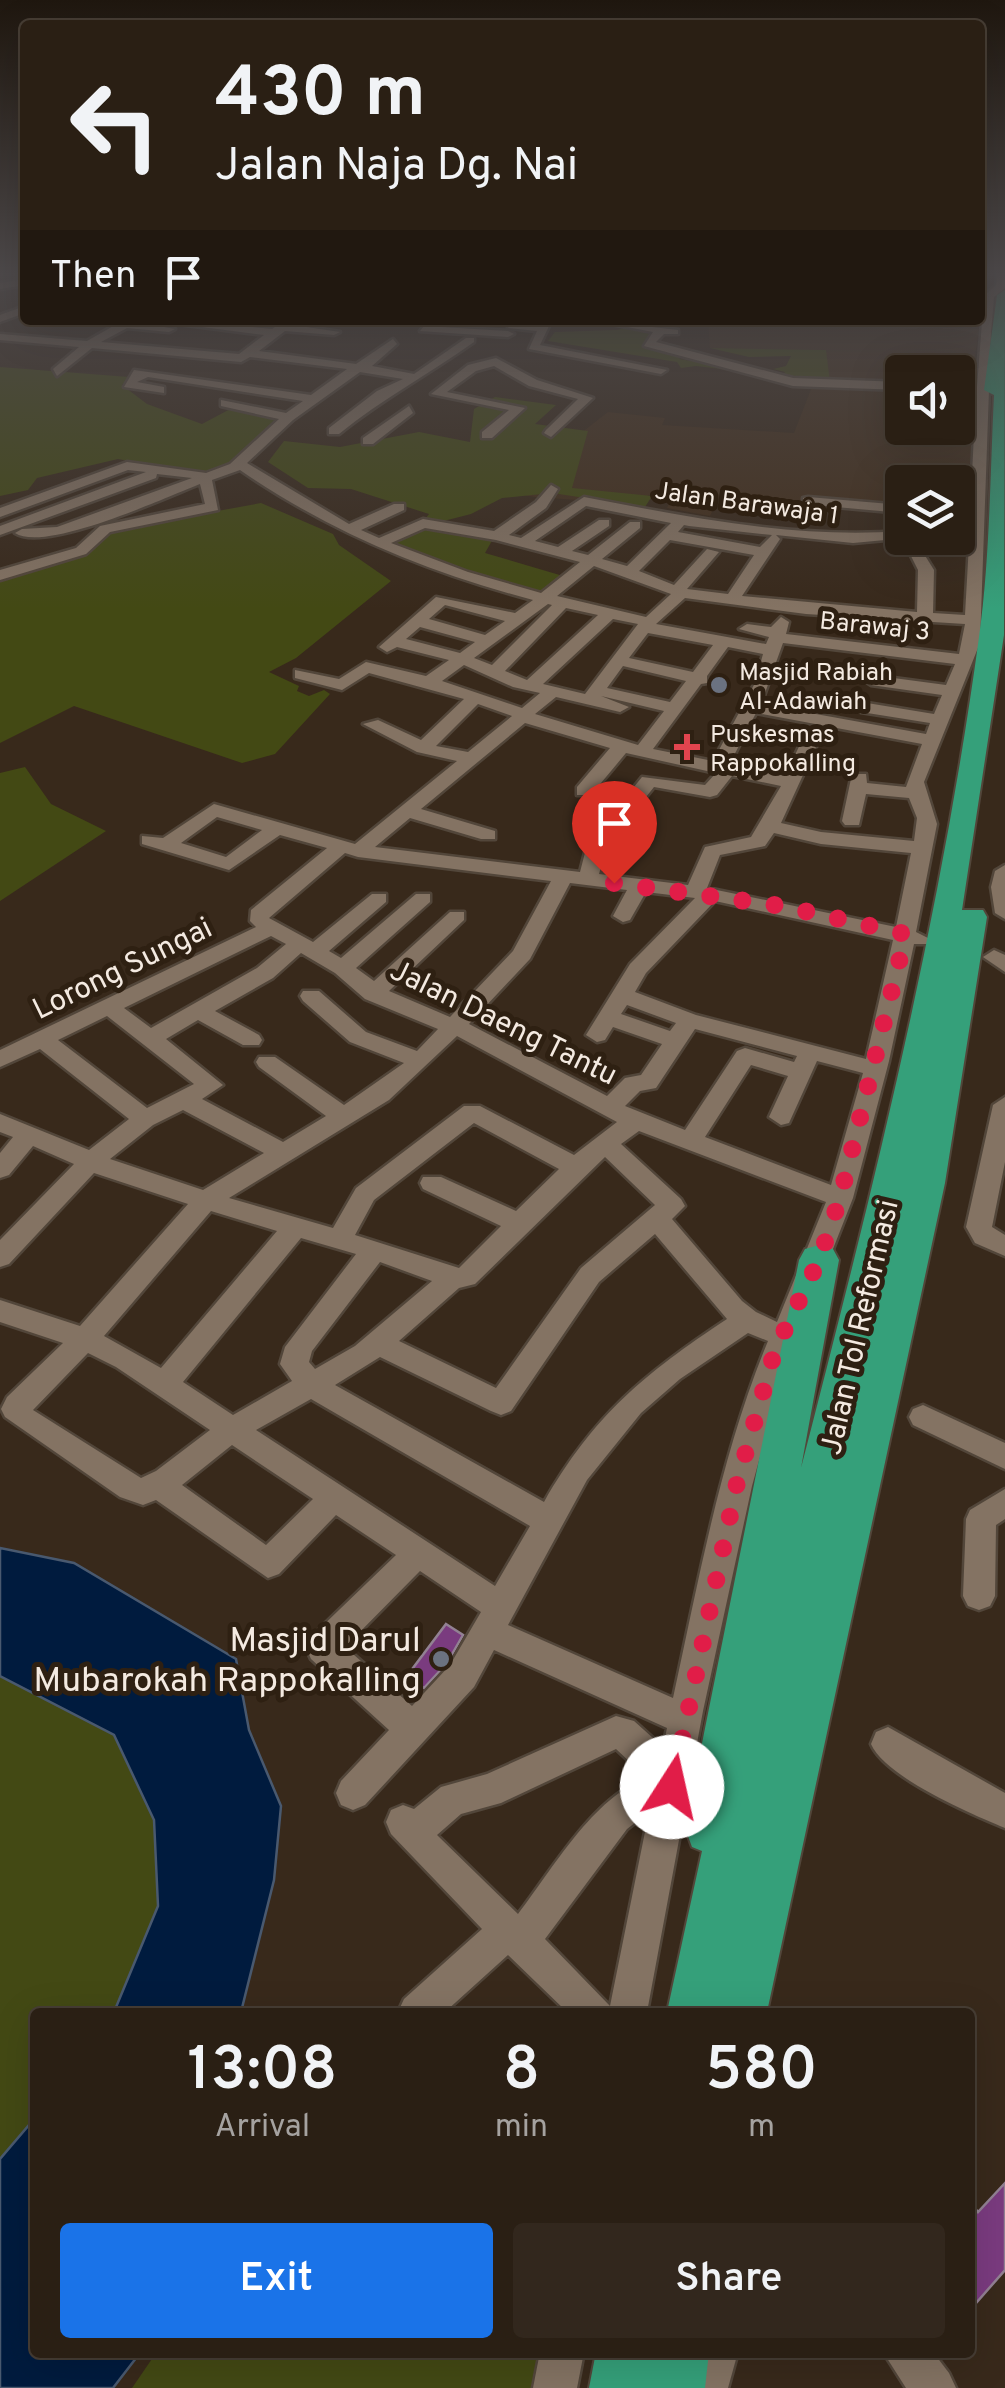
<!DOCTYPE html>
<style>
:root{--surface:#2a1f14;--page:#32271d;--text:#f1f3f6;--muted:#a5a2a0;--line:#463d34;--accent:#1a73e8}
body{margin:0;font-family:Overpass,sans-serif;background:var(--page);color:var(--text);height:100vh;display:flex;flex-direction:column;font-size:38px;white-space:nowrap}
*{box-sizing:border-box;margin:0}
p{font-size:32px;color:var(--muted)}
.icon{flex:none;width:55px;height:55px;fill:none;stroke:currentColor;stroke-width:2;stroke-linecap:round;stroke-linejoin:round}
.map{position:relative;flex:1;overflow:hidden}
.sheet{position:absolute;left:30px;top:2008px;width:945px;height:350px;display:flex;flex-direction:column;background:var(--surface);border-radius:10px;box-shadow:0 10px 40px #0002,0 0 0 2px var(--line)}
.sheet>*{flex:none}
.hud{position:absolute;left:20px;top:20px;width:965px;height:305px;border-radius:10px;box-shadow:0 10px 40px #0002,0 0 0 2px var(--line);background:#2a1f14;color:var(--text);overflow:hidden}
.tools{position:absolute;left:885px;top:355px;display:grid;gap:20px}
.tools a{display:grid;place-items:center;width:90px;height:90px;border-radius:10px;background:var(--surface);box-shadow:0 10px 40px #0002,0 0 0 2px var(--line);font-size:50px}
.pin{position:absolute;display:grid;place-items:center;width:85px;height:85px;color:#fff;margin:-102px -42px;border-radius:50% 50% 50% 0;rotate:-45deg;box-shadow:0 0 10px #0007}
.pin .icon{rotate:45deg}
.me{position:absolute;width:110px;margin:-55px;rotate:10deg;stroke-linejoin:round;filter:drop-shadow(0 0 8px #0008)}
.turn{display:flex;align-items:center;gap:35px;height:210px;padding:0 30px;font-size:45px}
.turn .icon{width:130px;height:130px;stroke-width:2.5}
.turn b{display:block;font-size:70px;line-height:85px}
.then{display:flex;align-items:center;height:95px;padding:0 30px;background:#0003;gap:20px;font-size:38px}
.eta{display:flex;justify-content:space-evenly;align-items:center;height:170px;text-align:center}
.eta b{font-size:60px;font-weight:600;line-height:70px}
.action{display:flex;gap:20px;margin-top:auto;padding:20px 30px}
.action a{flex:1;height:115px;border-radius:10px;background:var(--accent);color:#fff;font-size:40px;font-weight:600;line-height:115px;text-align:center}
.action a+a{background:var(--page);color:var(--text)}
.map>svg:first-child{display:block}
.built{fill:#432f1c}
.green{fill:#434914}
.water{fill:#001b3e;stroke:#49596f;stroke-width:2.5}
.building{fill:#7a3b7f;stroke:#928193;stroke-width:2.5}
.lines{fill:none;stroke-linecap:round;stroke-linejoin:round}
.minor-casing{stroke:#52463a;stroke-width:5}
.highway-casing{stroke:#52463a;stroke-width:4}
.minor{fill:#847363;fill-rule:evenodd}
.highway{fill:#35a07a;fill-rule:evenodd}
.route{stroke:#e11d48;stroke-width:18;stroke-dasharray:0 32.4}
.worship-dot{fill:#6b7280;stroke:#2e2012;stroke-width:4}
.health-dot{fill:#e0444e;stroke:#2e2012;stroke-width:4}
.labels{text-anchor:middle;stroke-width:10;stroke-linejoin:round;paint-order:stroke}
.far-street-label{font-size:25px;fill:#f4eae1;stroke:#2e2012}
.far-poi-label{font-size:25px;fill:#f4eae1;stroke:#2e2012;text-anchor:start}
.street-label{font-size:30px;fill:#f4eae1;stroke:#2e2012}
.near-poi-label{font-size:35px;fill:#f4eae1;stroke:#2e2012;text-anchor:end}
</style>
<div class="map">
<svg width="1005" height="2388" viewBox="0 0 1005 2388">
<rect width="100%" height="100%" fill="#38291b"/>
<polygon class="built" points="708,320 979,329 971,383 973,426 958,425 958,372 902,372 902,428 941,428 942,435 973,434 973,513 958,512 958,482 902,482 902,508 720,495 710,516 667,508 673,496 649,495 633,504 535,497 470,486 576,437 608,412 665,418 662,425 794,433 826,351 710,348"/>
<g class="green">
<polygon points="631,326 661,330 652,344 687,353 679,359 782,376 785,372 773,369 786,366 791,356 749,357 710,348 826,350 830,382 696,366 681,368 677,362 548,341 555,332 617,330"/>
<polygon points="0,367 129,377 122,385 147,404 202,424 234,407 284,418 237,458 237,464 208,476 118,459 37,478 28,490 0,496"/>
<polygon points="495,397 556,405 535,424 588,431 572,488 652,496 645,507 552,493 502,498 471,514 424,526 494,537 485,553 563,576 544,595 455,570 392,541 419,527 429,514 351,489 308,488 268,462 284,441 340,447 419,432 470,442 474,409"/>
<polygon points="261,503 333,534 339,545 391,581 296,658 269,672 299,686 297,691 309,696 324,690 330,694 275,754 242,763 74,706 0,743 0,577 96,545 109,531"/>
<polygon points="25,767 51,804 106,831 0,901 0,773"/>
<polygon points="0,1676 114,1735 154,1820 158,1906 114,2012 35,2012 35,2118 0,2159"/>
<polygon points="156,2353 548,2353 542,2388 132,2388"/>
</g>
<g class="water">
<polygon points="0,1548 74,1563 236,1659 249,1730 281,1806 274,1880 241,2012 114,2012 158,1906 154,1820 114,1735 0,1676"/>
<polygon points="35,2118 35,2352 140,2353 113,2388 0,2388 0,2159"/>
</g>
<g class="building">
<polygon points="446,1624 463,1635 447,1663 424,1688 407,1676"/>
<polygon points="1005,2183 1005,2270 970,2310 970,2202 978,2212"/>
</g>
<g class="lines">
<g class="minor-casing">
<g id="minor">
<path d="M998 275H1005V288L994 297 991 333 980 643 924 782 937 824 916 932 930 939 927 944H914L889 1061 853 1198 780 1384 752 1486 703 1711 647 2012H567L508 1955 445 2012H398L404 1999 482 1929 391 1834 386 1822 391 1810 403 1805 414 1809 441 1787 487 1774 616 1716 634 1721 663 1747 667 1728 494 1650 474 1687 365 1805 353 1810 341 1805 336 1793 341 1781 389 1730 311 1659 306 1648 311 1637 396 1555 336 1515 279 1574 268 1578 156 1500 143 1505 120 1497 5 1417 1 1409 7 1397 63 1343 0 1322V1300L80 1326 188 1204 94 1173 9 1264 0 1267V1240L74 1164 33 1146 9 1175 0 1178V1153L13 1137 0 1132V1114L89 1150 129 1119 40 1049 0 1067V1050L256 927 250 921 251 910 327 848 280 835 229 870 142 844V836L163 838 214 804 355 844 457 761 417 752 363 724 378 720 421 740 464 699 369 673 342 690 295 678V670L339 679 366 662 426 676 449 660 397 647 387 652 379 647 436 597 515 613 533 600C427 572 330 532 240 470L212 480 218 510 110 532 86 554 0 580V570L76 548 100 526 205 504 200 484C164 498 45 553 15 533L22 529 57 527 192 478 157 474 156 478 0 535V526L146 472 128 470 0 517V508L127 462 206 473 230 464 279 419 221 406V400L286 413 303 401 148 377 137 382 164 387V393L124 387 134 370 311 395 347 369 250 357 241 362 92 348 57 376 53 369 79 347 0 340V334L87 341 124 320 175 329 169 332 127 328 101 342 239 354 264 335 171 323 181 320 272 329 285 320H298L293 325 340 332 334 335 285 331 259 351 356 364 393 339 397 344 372 366 414 374 466 338H474V342C429 374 382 399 339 434H329V428L377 391 403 379 360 372 293 420 247 463 349 524 394 504H404V510L361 530 379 538 423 519 494 531 536 502 551 485 558 489 546 508 509 535 521 538 584 497C688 517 796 539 902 531V538H907L853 543 776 535 780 539 742 596 917 612 918 570 910 554 908 538H922L924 554 934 570 933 613 965 615 969 544 934 538 969 535 976 394H958V386L977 387 984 296 996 285ZM586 506 671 523 627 566 602 559 640 528V522H630L588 555 572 551 609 526V520H599L558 547 535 541ZM684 525 689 526 772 535 760 547 678 532ZM425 528 496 540 580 562 541 593 468 572 391 543ZM670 540 754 555 728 594 687 589 719 552 707 549 674 585 639 571ZM594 566 671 594 646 617 557 596ZM685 598 806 614 965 624 959 654 786 634 789 622 781 617 771 627 747 624 739 629 769 637 766 644 656 624ZM548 604 552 605 492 665 474 658ZM445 605 505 621 485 635 429 619ZM566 608 598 615 527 680 505 671ZM613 619 638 624 585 694 543 684ZM420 627 475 642 460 653 406 639ZM648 633 713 645 693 672 629 658ZM783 643 955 664 946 685 871 675 863 680 871 685 942 695 934 714 861 702 852 707 861 712 930 723 926 734 761 704ZM728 647 763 654 755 683 713 761 653 749 701 684 707 683V676ZM464 665 513 687 540 693 522 708 442 681ZM623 666 686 681 670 702 607 688ZM601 696 664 711 638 745 535 714 556 697 620 712 629 707ZM478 704 512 716 468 752 436 746ZM756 713 922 744 906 787 867 783 866 774H852L842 821 845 825H859L866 794 909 798 917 818 914 841 821 832 781 823 820 738 805 734 785 776 729 765ZM525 723 610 748 577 787V795H591L626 753 716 773 705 785 642 777 587 845 580 872 375 847 410 818 481 839H495V831L421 809ZM732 776 781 786 751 837 705 847 688 885 599 874 607 846 654 787 710 797 717 795ZM217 817 262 830 226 857 181 843ZM774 833 821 844 911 853 896 927 707 888 720 855 765 846ZM345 853 358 857 551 881 513 951 450 1017 389 991 464 920V912H450L374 981 356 968 430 902V894H416L341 958 329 951 386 902V894H372L313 942 269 918ZM570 883 627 890 613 916 623 922 630 920 646 892 695 898 630 964 586 1035 597 1042 605 1040 613 1027 662 1044 641 1075 625 1078 607 1096 469 1024 530 959ZM715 901 893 940 866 1059 696 1015 635 992 646 973ZM271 936 286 944 257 968 151 1028 124 1008ZM301 953 335 973 365 999 438 1029 417 1051 366 1032 319 991H303L300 996 303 1001 350 1042 404 1063 344 1105 275 1057H259L256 1062 259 1067 326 1116 283 1142 202 1099 223 1085 166 1039 198 1020 243 1045H259L262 1040 259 1035 215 1011 273 978ZM627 1005 676 1023 670 1031 621 1014ZM107 1016 194 1084 147 1108 58 1040ZM695 1029 797 1056 794 1062 745 1048 737 1051 685 1130 625 1106 640 1091 656 1088ZM457 1036 617 1122 574 1155 480 1106H464L356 1188 333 1228 229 1198 389 1100ZM817 1061 863 1073 831 1185 705 1137 751 1065 788 1076 769 1117 781 1125 789 1123ZM183 1110 264 1153 203 1190 110 1159 153 1125ZM474 1123 559 1169 516 1211 441 1177H423L420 1183 423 1189 501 1226 459 1268 355 1235 374 1200ZM639 1131 826 1202 777 1322 756 1312 742 1301 672 1219 685 1206 681 1199 621 1144ZM605 1157 655 1205 581 1268 496 1388 399 1341 459 1288 475 1284ZM211 1211 277 1231 161 1368 104 1336ZM655 1234 727 1319C645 1373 593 1416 544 1502L335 1385 380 1357 491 1411 501 1415 511 1411 599 1282ZM301 1238 356 1254 285 1347 280 1364 292 1381 233 1415 183 1382ZM380 1262 432 1281 355 1346 315 1369 309 1362 312 1351ZM748 1333 768 1341C721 1454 699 1579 673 1698L508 1625 587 1480 641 1413 680 1379ZM88 1353 116 1367 210 1430 156 1471 141 1478 33 1410ZM311 1399 530 1526 495 1586 256 1430ZM232 1445 313 1499 266 1545 182 1485ZM420 1571 481 1612 450 1665 412 1706 345 1647ZM616 1749 647 1778C594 1796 552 1870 518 1914L437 1835 461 1814 501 1803ZM649 1812 610 2006 545 1939 627 1829Z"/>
<polygon points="25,279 25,285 0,289 0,283"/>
<polygon points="25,306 25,313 0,322 0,315"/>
<polygon points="591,320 678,330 678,334 664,334 656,342 793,378 902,382 902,390 793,386 644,346 653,332"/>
<polygon points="512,323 549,326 540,345 667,370 661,374 529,349 537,331 508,328"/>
<polygon points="424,326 508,331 514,334 508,337 420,331"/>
<polygon points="496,358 537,380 593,398 551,437 544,433 546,430 578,399 529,386 494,366 476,371 447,392 525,408 492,438 482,438 482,432 509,410 431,394 468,365"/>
<polygon points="409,406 413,413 373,444 363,444 363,438"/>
<polygon points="808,497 902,505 902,513 803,504 803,498"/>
<polygon points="1005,865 1005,919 995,913 991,887 995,871"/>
<polygon points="994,950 1005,955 1005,972 983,957"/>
<polygon points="1005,1097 1005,1162 992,1227 1005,1235 1005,1256 975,1243 966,1227 993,1105"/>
<polygon points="923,1405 1005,1443 1005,1469 913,1425 909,1417 913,1409"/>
<polygon points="1005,1489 1005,1519 996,1525 995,1596 990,1606 979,1610 968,1606 963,1596 966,1519 970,1510"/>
<path d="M888 1727 1005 1793V1828C971 1814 885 1777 871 1744L876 1732Z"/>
<polygon points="540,2352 584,2352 577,2388 533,2388"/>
<polygon points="695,2352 738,2352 728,2388 684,2388"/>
<polygon points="883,2352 933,2352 949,2373 956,2388 906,2388"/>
</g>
</g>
<g class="highway-casing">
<g id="highway">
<path d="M1005 290 1004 635 962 910H983L987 917 945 1183 767 2012H667L702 1851 692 1847 685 1828 799 1260 805 1249 819 1245 833 1249 839 1260 801 1468C872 1194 941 918 979 637 990 558 990 475 994 395L984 390 997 295Z"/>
<polygon points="596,2352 709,2352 705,2388 589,2388"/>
</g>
</g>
<use href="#minor" class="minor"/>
<use href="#highway" class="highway"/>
</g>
<linearGradient id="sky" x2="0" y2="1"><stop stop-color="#1f170f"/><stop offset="0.45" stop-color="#4d494a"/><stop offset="1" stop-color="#4d494a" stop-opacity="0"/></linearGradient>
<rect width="1005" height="609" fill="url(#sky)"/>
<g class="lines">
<polyline class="route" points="614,883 782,906 906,934 840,1198 819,1260 775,1350 737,1483 672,1787"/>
</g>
<g class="worship-dot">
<circle cx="719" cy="685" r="10"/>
<circle cx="441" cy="1659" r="10"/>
</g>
<path class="health-dot" d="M682 732h10v10h10v10h-10v10h-10v-10h-10v-10h10z"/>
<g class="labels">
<g class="far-street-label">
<text transform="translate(747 502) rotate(8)" y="9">Jalan Barawaja 1</text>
<text transform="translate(875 625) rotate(6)" y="9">Barawaj 3</text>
</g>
<g class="far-poi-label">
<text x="739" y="680">Masjid Rabiah<tspan x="739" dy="29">Al-Adawiah</tspan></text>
<text x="710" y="742">Puskesmas<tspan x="710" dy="29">Rappokalling</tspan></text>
</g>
<g class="street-label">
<text transform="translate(122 968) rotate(-26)" y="10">Lorong Sungai</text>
<text transform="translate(504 1022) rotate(26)" y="10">Jalan Daeng Tantu</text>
<text transform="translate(859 1327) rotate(-77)" y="10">Jalan Tol Reformasi</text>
</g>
<g class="near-poi-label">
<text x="421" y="1651">Masjid Darul<tspan x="421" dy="40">Mubarokah Rappokalling</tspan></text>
</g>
</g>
</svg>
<div class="tools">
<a><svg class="icon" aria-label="sound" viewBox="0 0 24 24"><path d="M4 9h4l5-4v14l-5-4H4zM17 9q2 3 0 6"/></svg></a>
<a><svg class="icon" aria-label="layers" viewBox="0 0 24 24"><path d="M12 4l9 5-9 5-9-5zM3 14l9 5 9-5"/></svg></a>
</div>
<div class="pin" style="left:614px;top:883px;background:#d93025"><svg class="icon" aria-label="arrive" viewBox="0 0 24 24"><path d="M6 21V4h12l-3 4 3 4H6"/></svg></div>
<svg class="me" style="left:672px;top:1787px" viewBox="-20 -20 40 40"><circle r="19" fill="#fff"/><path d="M0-13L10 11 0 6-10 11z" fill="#e11d48"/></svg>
<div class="hud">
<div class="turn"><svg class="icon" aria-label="left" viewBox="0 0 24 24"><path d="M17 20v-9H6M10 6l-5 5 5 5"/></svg><div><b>430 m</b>Jalan Naja Dg. Nai</div></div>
<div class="then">Then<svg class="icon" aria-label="arrive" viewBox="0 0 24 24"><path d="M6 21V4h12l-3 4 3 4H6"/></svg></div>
</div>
<section class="sheet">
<div class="eta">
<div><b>13:08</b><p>Arrival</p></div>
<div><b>8</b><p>min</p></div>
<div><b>580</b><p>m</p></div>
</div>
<div class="action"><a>Exit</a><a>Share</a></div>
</section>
</div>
